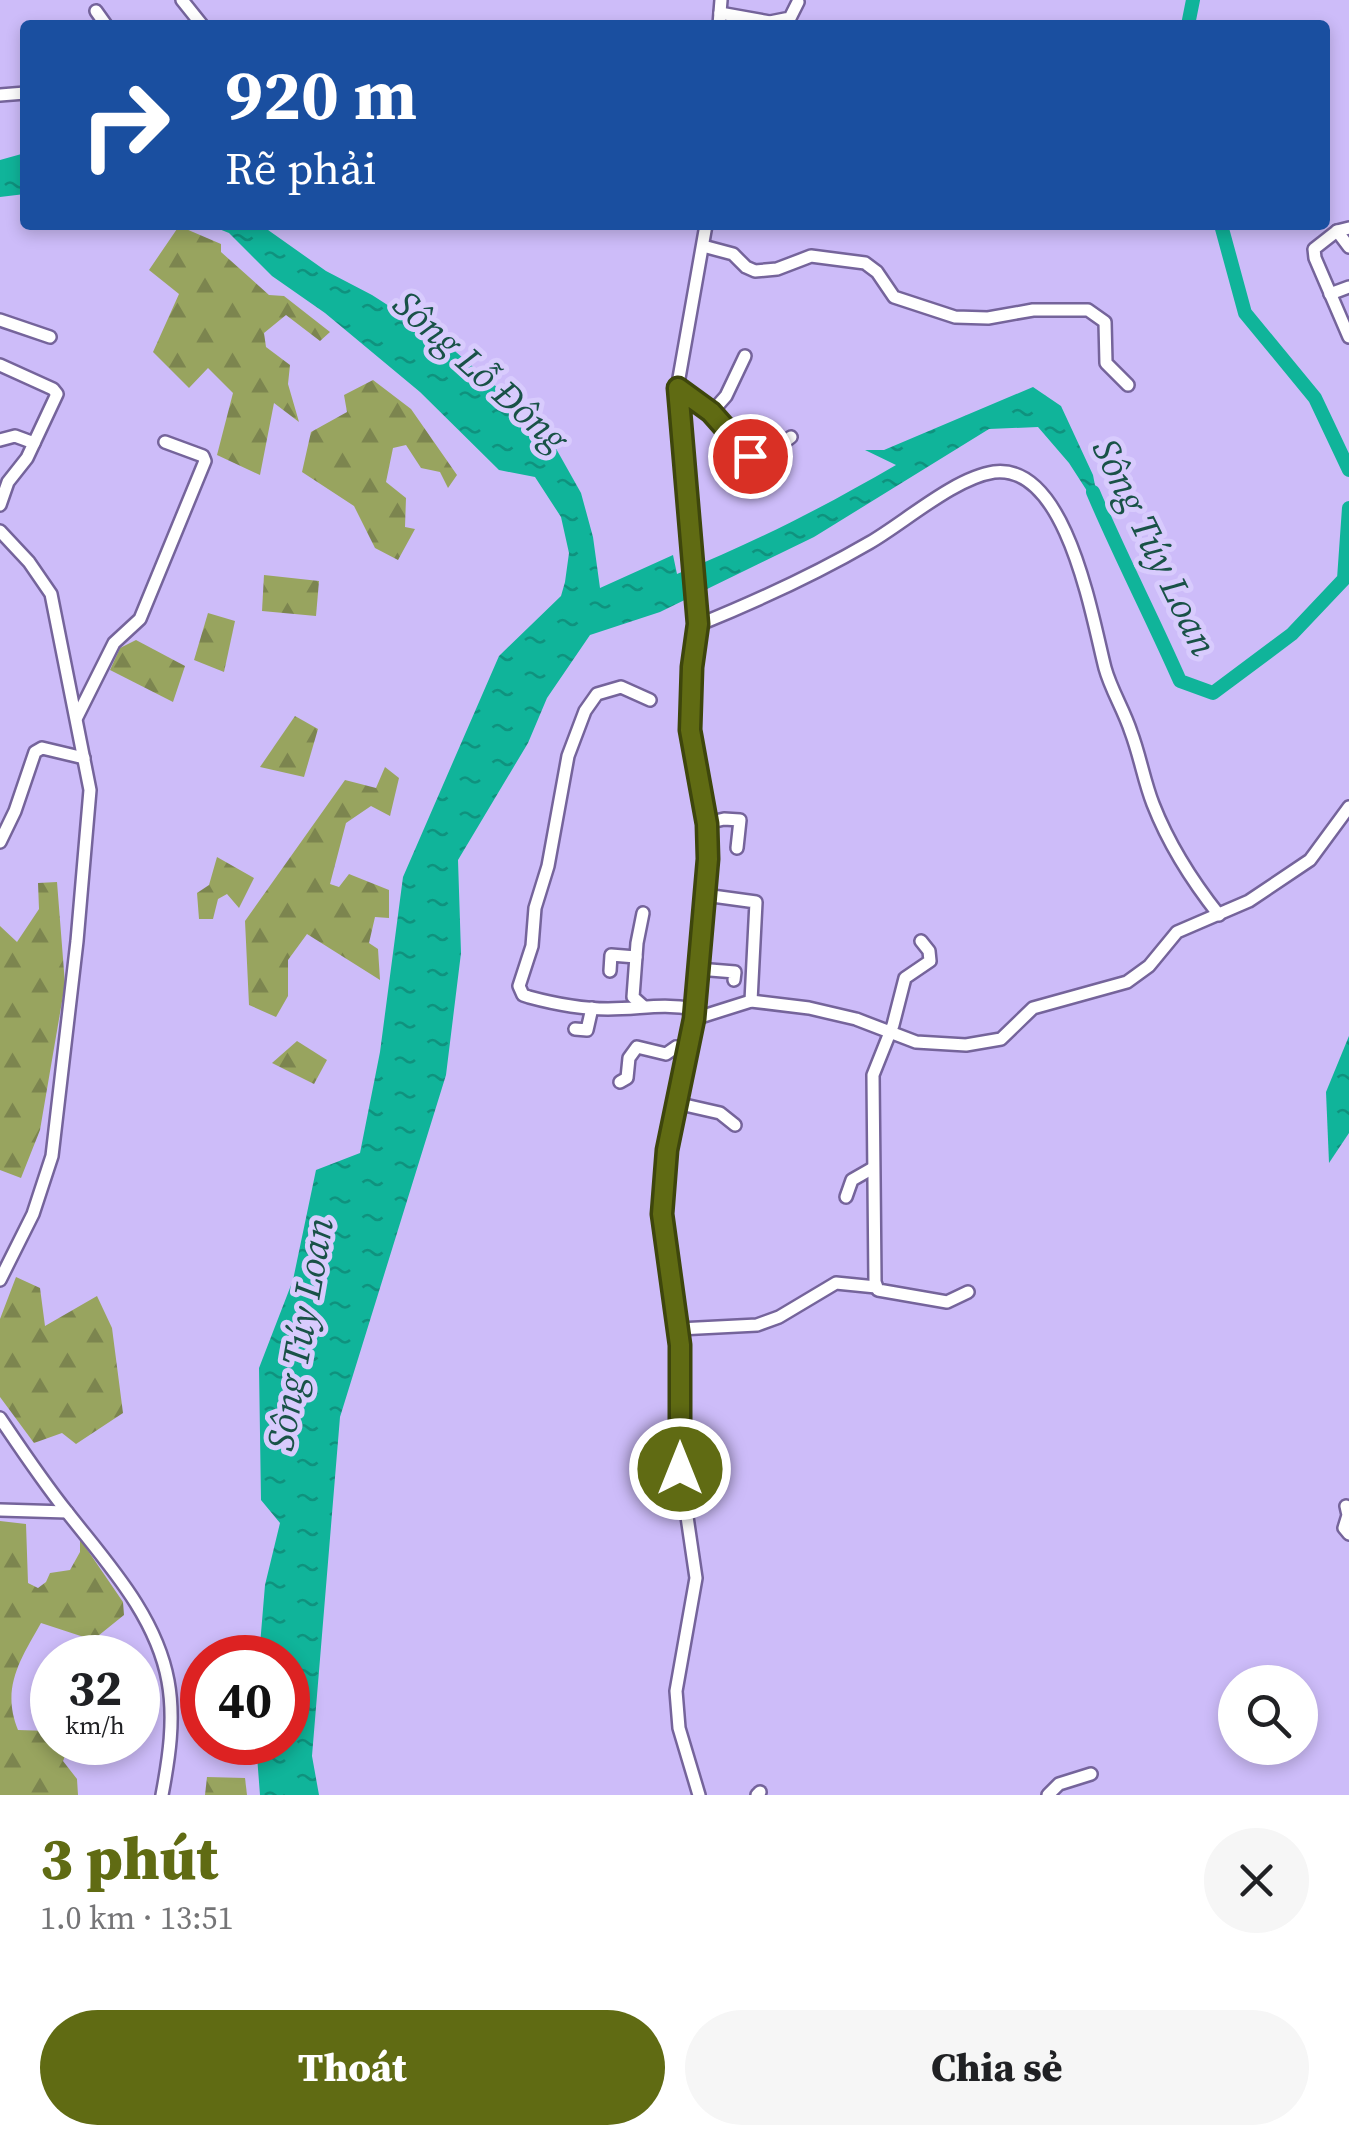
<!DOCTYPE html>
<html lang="vi">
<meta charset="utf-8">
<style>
:root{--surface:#fff;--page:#f6f6f6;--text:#202124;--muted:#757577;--accent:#606b13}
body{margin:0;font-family:"Source Serif 4",serif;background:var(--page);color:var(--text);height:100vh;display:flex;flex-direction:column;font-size:38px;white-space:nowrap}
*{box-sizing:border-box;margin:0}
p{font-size:32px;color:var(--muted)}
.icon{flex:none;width:55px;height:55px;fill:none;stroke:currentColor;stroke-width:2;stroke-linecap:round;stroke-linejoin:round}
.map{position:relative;height:1795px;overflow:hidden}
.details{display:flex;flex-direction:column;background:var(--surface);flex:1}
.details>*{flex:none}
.guide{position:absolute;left:20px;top:20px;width:1310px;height:210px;border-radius:10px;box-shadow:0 5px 15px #0003;background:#1a4fa0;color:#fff;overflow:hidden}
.fabs{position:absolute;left:1218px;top:1665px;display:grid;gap:20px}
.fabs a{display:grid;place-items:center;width:100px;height:100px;border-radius:50%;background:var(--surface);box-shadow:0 5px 15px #0003;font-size:50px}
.speed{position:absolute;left:30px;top:1635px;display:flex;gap:20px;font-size:50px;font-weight:700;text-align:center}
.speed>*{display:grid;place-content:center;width:130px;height:130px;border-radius:50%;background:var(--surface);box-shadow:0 5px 15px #0003;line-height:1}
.speed small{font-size:25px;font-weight:400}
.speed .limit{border:15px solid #d22;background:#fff;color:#111}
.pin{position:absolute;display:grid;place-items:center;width:85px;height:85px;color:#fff;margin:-42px;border:5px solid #fff;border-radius:50%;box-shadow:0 2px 10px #0007}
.me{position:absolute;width:110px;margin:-55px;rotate:0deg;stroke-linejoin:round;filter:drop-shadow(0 0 8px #0008)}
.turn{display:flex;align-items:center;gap:35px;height:210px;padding:0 40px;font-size:45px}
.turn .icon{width:130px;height:130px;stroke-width:2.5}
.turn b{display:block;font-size:70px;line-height:85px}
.round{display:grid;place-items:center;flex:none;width:105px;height:105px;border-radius:52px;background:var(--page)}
.overview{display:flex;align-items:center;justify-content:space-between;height:170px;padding:0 40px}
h1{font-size:60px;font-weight:800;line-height:75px;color:var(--accent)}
.primary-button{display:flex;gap:20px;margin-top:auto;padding:20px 40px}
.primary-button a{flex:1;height:115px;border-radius:60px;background:var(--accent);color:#fff;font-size:40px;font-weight:800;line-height:115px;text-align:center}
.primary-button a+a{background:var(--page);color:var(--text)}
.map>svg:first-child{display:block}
.forest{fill:url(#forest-firs)}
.water{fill:url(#water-ripples)}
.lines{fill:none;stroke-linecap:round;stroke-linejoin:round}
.river{stroke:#10b49a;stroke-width:14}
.minor-casing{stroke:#75649b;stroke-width:16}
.minor{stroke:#fff;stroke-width:11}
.route-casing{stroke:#3e460c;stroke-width:25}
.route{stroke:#606b13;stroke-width:18}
.labels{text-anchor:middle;stroke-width:10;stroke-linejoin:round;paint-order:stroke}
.water-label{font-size:38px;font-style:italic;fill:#195247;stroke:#d8cbfd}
</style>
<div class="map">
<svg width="1349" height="1795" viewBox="0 0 1349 1795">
<defs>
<pattern id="forest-firs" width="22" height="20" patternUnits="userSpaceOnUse" patternTransform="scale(2.5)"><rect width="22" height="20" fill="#98a45f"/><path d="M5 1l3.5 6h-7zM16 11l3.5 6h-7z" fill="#7c854f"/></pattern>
<pattern id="water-ripples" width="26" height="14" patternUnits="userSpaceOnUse" patternTransform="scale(2.5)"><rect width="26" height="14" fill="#10b49a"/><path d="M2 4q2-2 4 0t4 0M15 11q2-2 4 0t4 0" fill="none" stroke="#0f927e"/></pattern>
</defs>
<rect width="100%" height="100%" fill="#cdbcf9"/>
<g class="forest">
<polygon points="179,226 221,244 221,252 269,295 284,296 330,332 320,341 286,315 264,333 266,347 290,365 288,384 299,422 274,403 260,475 217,455 233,393 208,368 189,388 153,352 179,294 149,270"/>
<polygon points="373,380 411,409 457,475 448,488 440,472 421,468 406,445 393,448 386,482 406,498 405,527 415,529 398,560 375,548 354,506 302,472 311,432 347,412 344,395"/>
<polygon points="264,575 319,581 316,616 262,611"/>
<polygon points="208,613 235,621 224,672 194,660"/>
<polygon points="136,640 185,666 173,702 110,670 120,648"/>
<polygon points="295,716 318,729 304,777 260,767"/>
<polygon points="385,767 399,778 390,816 371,806 346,823 330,884 339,887 349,874 389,890 389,918 375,917 369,943 378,949 380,980 307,934 288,960 288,996 276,1017 249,1005 245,921 345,780 376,788"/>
<polygon points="217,857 254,878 239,908 227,894 218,899 213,919 199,919 197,893 209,885"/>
<polygon points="57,882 65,984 40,1130 21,1178 0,1170 0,926 17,942 39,909 38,883"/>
<polygon points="297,1041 327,1060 314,1084 272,1063"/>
<polygon points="16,1277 40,1288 45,1326 97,1296 112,1328 123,1413 76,1444 62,1433 34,1443 0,1397 0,1319"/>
<path d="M0 1521 26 1524 28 1583 38 1588 46 1582 50 1573 70 1570 80 1552V1539L123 1602 124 1615 93 1640 41 1623C20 1660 1 1688 18 1730L50 1731 52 1742 69 1745 63 1761 77 1779 78 1795H0Z"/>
<polygon points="207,1777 245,1778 247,1795 205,1795"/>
</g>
<g class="water">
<polygon points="25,153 25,194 0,197 0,160"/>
<path d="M209 225H261L326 271 372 295 442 340 521 408 554 445 581 493 593 537 600 588 673 555 677 574C757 541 822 508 896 465L865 450H884L1033 387 1061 406 1093 475 1100 511 1069 463 1038 427 989 429 814 537 660 612 590 635 547 698 528 743 458 860 461 953 446 1075 340 1417 312 1756 319 1795H260L256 1743 288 1742V1658L259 1657 265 1585 280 1523 261 1500 259 1368 293 1280 316 1170 360 1153 380 1052 403 877 499 656 561 596 565 582 569 553 561 517 535 477 499 470 420 392 325 313 272 276 229 233Z"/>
<polygon points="1349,1036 1349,1133 1329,1163 1326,1092"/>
</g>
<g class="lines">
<g class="river">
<polyline points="1188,25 1193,0"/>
<polyline points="1221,225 1245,313 1315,398 1349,470"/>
<path d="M1093 492C1120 556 1152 617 1180 681L1213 693 1292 634 1344 579 1349 508"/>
</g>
<g class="minor-casing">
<g id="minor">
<polyline points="182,0 202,25"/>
<polyline points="96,11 106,25"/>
<polyline points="720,13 770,22 790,18 798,2"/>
<polyline points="719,25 721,0"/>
<polyline points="0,95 25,93"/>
<polyline points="1349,228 1337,231 1314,249 1315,258 1349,337"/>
<polyline points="1337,231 1349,247"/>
<polyline points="703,246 733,254 746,267 755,271 777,269 811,256 865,263 877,272 894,297 955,317 988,318 1033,310 1088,310 1105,322 1106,363 1128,385"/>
<polyline points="1330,294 1349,287"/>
<polyline points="0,320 50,337"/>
<polyline points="0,365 53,389 57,394 27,458 8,482 0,505"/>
<polyline points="677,389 711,413 750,456 766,456 791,437"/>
<polyline points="711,413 726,396 745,356"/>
<polyline points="0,440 15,436 34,443"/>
<polyline points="0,531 29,562 51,594 90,790 77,941 52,1156 33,1214 0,1280"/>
<path d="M698 625C757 601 814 575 869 543 904 523 954 478 994 472 1067 463 1092 618 1105 668 1111 690 1124 710 1131 732 1140 756 1144 781 1153 804 1169 845 1192 881 1219 915"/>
<path d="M650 700 621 687 597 694 585 711 568 756 548 866 535 908 532 946 519 986 523 995 529 997C555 1004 581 1009 608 1009 642 1009 660 1003 695 1009"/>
<polyline points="77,717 114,643 140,619 205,461 203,456 165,442"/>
<polyline points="707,823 724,819 740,820 737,848"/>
<polyline points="0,842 15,811 35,752 42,748 84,758"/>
<polyline points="705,895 756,902 751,1001"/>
<polyline points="921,941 929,951 930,961 905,978 893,1025 873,1075 875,1282 878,1290 947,1302 968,1292"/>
<polyline points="698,969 735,972 734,980"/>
<polyline points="610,971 611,955 636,957"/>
<polyline points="643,1006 633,997 637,943 643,913"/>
<polyline points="694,1019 751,1001 809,1008 856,1019 916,1042 966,1045 1001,1039 1033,1008 1127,982 1149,966 1177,932 1249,901 1310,860 1349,807"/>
<polyline points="575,1029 587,1030 592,1008"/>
<polyline points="620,1082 627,1078 629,1058 637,1047 666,1054 676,1047 686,1057"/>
<polyline points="676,1103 720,1113 735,1125"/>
<polyline points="846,1197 852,1180 873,1168"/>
<polyline points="679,1329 757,1325 779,1317 836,1283 876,1287"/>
<path d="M0 1418C21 1449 43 1482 67 1512 106 1562 156 1615 168 1681 175 1719 169 1758 162 1795"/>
<polyline points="1346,1506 1348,1515 1344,1528 1349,1534"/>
<polyline points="0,1510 67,1512"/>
<polyline points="699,1795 679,1728 676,1691 696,1578 680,1469 679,1329 662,1214 667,1149 694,1019 708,859 707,823 690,730 692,667 698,625 676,395 706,225"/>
<polyline points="757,1795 760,1792"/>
<polyline points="1048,1795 1059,1784 1091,1774"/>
</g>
</g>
<use href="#minor" class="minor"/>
</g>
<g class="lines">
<g class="route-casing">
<polyline id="route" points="680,1469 680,1345 662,1214 667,1150 694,1019 708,859 707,824 690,730 692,667 698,624 678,388 711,412 750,456"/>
</g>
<use href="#route" class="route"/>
</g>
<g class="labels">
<g class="water-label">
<text transform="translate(481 371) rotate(42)" y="13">Sông Lỗ Đông</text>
<text transform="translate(1155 547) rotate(64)" y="13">Sông Túy Loan</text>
<text transform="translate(300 1334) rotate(-80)" y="13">Sông Túy Loan</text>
</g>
</g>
</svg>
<div class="fabs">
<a><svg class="icon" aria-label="search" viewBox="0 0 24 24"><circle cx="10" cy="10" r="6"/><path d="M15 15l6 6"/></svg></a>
</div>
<div class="speed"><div>32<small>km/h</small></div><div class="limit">40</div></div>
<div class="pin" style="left:750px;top:456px;background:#d93025"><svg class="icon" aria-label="arrive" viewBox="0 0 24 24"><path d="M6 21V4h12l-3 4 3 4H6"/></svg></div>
<svg class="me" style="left:680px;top:1469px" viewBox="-20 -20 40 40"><circle r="17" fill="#606b13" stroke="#fff" stroke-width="3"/><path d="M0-11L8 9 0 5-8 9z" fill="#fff"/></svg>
<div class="guide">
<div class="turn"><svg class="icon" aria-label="right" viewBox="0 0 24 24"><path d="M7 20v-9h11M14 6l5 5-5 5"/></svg><div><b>920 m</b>Rẽ phải</div></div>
</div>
</div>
<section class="details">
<div class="overview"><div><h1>3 phút</h1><p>1.0 km · 13:51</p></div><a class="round"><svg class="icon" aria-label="close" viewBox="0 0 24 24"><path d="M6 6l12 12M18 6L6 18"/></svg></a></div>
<div class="primary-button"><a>Thoát</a><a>Chia sẻ</a></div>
</section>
